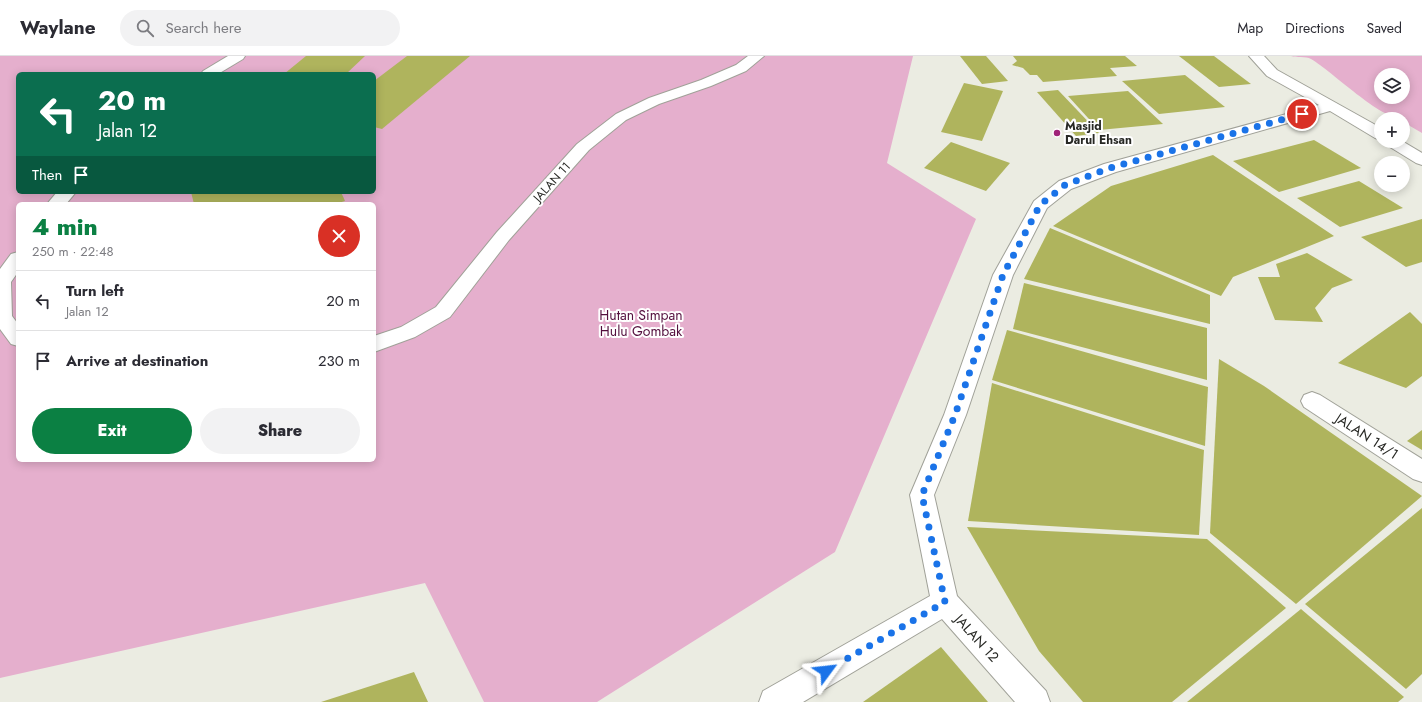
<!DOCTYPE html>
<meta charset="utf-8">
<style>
:root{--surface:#fff;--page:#f2f2f3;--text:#2b2b33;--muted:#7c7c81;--line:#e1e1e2;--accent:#0b8043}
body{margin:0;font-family:Jost,sans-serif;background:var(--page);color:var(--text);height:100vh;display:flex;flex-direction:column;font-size:15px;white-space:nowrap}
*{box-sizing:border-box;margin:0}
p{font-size:13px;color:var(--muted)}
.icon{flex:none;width:22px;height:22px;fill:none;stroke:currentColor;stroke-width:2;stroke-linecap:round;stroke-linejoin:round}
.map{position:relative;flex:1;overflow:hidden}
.drawer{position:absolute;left:16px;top:146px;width:360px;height:260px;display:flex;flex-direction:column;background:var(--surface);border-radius:6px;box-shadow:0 2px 10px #0003}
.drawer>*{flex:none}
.hud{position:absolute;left:16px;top:16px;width:360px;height:122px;border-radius:6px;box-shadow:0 2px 10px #0003;background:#0b6e4f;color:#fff;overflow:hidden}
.tools{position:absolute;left:1374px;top:12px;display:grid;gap:8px}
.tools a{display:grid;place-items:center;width:36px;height:36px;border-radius:50%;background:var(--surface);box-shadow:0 2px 10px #0003;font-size:20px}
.pin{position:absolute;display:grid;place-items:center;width:34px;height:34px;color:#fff;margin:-17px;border:2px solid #fff;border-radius:50%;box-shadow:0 1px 4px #0007}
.me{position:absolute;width:44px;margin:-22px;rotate:60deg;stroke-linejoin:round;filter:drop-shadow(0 0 3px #0008)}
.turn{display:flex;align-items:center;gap:14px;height:84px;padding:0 16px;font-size:18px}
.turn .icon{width:52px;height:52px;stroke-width:2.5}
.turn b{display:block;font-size:28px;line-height:34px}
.then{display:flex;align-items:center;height:38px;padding:0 16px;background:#0003;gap:8px;font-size:15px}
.round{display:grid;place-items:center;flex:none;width:42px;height:42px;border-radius:21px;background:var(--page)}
.summary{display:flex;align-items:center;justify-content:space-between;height:68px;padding:0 16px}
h1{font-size:24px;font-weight:800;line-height:30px;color:var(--accent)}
.action{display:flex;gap:8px;margin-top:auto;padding:8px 16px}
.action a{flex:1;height:46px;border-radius:24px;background:var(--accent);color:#fff;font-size:16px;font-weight:800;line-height:46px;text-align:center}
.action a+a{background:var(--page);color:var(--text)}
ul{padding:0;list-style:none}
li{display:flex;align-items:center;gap:12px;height:60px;padding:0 16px;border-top:1px solid var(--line)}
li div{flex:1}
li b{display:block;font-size:15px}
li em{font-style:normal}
header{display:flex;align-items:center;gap:24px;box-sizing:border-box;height:56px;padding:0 20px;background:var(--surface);border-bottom:1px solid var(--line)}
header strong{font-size:19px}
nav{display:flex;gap:22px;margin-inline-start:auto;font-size:14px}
.search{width:280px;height:36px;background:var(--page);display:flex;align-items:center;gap:10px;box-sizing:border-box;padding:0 14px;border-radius:22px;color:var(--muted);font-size:15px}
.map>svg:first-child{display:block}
.green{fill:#e5afcd;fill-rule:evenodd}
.building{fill:#afb45d}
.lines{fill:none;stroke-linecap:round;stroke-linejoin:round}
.street-casing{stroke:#a0a198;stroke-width:2}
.street{fill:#fff;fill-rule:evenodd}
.route{stroke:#1a73e8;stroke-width:7;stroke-dasharray:0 12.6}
.poi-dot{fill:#a02378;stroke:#fff;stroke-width:1.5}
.labels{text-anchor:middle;stroke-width:4;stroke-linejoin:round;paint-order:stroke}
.far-poi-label{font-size:12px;font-weight:bold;fill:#282925;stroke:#fff;text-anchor:start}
.far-street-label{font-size:12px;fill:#282925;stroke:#fff}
.park-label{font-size:14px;fill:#540f3e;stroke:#fff}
.street-label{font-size:14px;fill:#282925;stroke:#fff}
</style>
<header>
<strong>Waylane</strong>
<div class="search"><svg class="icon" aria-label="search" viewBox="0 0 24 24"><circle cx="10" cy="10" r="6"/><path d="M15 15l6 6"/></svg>Search here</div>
<nav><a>Map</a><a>Directions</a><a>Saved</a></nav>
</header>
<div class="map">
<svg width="1422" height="646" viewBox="0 0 1422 646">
<rect width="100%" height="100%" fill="#ebece2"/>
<g class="green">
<path d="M0 0H913L887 107 976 163 835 496 597 646H484L425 527 0 622ZM18 18H374V136H18ZM18 148H374V404H18Z"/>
<path d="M1291 0H1422V77L1403 66V63C1380 63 1333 16 1311 3 1306 0 1296 2 1291 0ZM1381 19H1403V41H1381Z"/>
</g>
<g class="building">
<polygon points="306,0 365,0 346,18 284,18"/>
<polygon points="407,0 470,0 382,73 374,71 374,25"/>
<polygon points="960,0 986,0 1008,25 982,28"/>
<polygon points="1013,0 1125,0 1137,10 1110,12 1117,20 1043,26 1037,19 1030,19 1023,12 1012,9 1017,5"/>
<polygon points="1179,0 1214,0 1251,28 1219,31"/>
<polygon points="1185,19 1225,51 1159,58 1122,25"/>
<polygon points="964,27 1003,35 982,85 941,76"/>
<polygon points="1058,34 1099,77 1076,80 1037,36"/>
<polygon points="1128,35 1163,68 1099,74 1068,40"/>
<polygon points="1314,84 1361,112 1279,136 1233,105"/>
<polygon points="951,86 1010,107 986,135 924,112"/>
<polygon points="1213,99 1334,180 1233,221 1221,240 1053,170 1111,130"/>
<polygon points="1359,125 1403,152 1340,171 1297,142"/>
<polygon points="191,136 341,136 345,145 335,148 194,148"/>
<polygon points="1422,163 1422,206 1406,211 1361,181"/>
<polygon points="1050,172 1210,239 1210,268 1024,223"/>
<polygon points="1307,197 1353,224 1332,232 1315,252 1323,266 1275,264 1258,221 1280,221 1276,208"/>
<polygon points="1024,227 1207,272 1207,324 1013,273"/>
<polygon points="1410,256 1422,268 1422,320 1406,332 1338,307"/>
<polygon points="1007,274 1208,331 1205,390 992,324"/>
<polygon points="1219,303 1264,330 1422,440 1296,548 1210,477"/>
<polygon points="992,327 1204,394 1199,479 968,465"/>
<polygon points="1422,374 1422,394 1407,385"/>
<polygon points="1422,452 1422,618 1406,633 1305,548"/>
<polygon points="967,471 1207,483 1286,552 1172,646 1083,646 1039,595"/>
<polygon points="1301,553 1404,641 1398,646 1187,646"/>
<polygon points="941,591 988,646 863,646"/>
<polygon points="414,616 428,646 321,646"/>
</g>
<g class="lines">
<g class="street-casing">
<g id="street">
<polygon points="228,0 245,0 243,3 218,18 201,18 203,15"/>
<polygon points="748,0 764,0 746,15 711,30 659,48 626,64 589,94 509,184 450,261 415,281 374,296 374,280 401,271 436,251 497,176 577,88 616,58 649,42 701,24 736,9"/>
<polygon points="1249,0 1264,0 1277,14 1381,72 1381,84 1375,82 1330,55 1116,116 1071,133 1047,152 1013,219 966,359 934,439 957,540 1046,635 1050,646 1015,646 942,563 803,646 759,646 763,635 930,540 910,439 944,359 993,219 1034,145 1059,125 1104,108 1319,49 1267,20"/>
<polygon points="1383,85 1402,85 1422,97 1422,109 1416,107 1385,88"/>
<polygon points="57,136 76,136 66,148 47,148"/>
<polygon points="18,196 18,216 11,226 12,260 18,268 18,290 11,288 0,273 0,213 11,198"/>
<polygon points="1312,336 1320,339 1422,403 1422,426 1413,423 1304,351 1301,345 1304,339"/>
</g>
</g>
<use href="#street" class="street"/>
</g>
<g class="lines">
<polyline class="route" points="826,615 945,546 922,439 955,359 1003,219 1040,149 1065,129 1110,112 1302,58"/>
</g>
<circle class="poi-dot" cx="1057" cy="77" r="4"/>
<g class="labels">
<g class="far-poi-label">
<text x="1065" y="74">Masjid<tspan x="1065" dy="14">Darul Ehsan</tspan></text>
</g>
<g class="far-street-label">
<text transform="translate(552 126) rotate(-48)" y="4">JALAN 11</text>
</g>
<g class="park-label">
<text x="641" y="264">Hutan Simpan<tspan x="641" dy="16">Hulu Gombak</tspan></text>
</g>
<g class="street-label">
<text transform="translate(1367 380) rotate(33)" y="5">JALAN 14/1</text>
<text transform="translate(977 582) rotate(48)" y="5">JALAN 12</text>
</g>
</g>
</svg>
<div class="tools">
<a><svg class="icon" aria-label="layers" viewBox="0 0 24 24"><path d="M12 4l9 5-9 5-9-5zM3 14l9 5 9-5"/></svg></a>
<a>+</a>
<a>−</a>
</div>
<div class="pin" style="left:1302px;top:58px;background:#d93025"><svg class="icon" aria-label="arrive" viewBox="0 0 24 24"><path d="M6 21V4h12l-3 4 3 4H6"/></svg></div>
<svg class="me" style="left:826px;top:615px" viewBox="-20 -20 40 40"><path d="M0-17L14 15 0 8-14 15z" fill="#1a73e8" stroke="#fff" stroke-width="4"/></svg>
<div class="hud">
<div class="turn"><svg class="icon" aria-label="left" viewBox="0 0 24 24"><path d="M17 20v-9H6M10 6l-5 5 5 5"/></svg><div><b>20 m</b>Jalan 12</div></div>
<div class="then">Then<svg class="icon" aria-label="arrive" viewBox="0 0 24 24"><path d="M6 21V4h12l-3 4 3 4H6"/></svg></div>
</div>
<section class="drawer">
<div class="summary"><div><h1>4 min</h1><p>250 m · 22:48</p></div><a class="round" style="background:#d93025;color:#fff"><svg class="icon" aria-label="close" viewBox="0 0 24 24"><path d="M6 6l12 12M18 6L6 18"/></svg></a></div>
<ul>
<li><svg class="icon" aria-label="left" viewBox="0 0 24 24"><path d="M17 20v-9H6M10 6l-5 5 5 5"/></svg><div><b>Turn left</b><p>Jalan 12</p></div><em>20 m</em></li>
<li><svg class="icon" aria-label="arrive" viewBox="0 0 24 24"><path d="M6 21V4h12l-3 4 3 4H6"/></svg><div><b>Arrive at destination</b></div><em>230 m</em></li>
</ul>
<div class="action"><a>Exit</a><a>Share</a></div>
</section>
</div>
